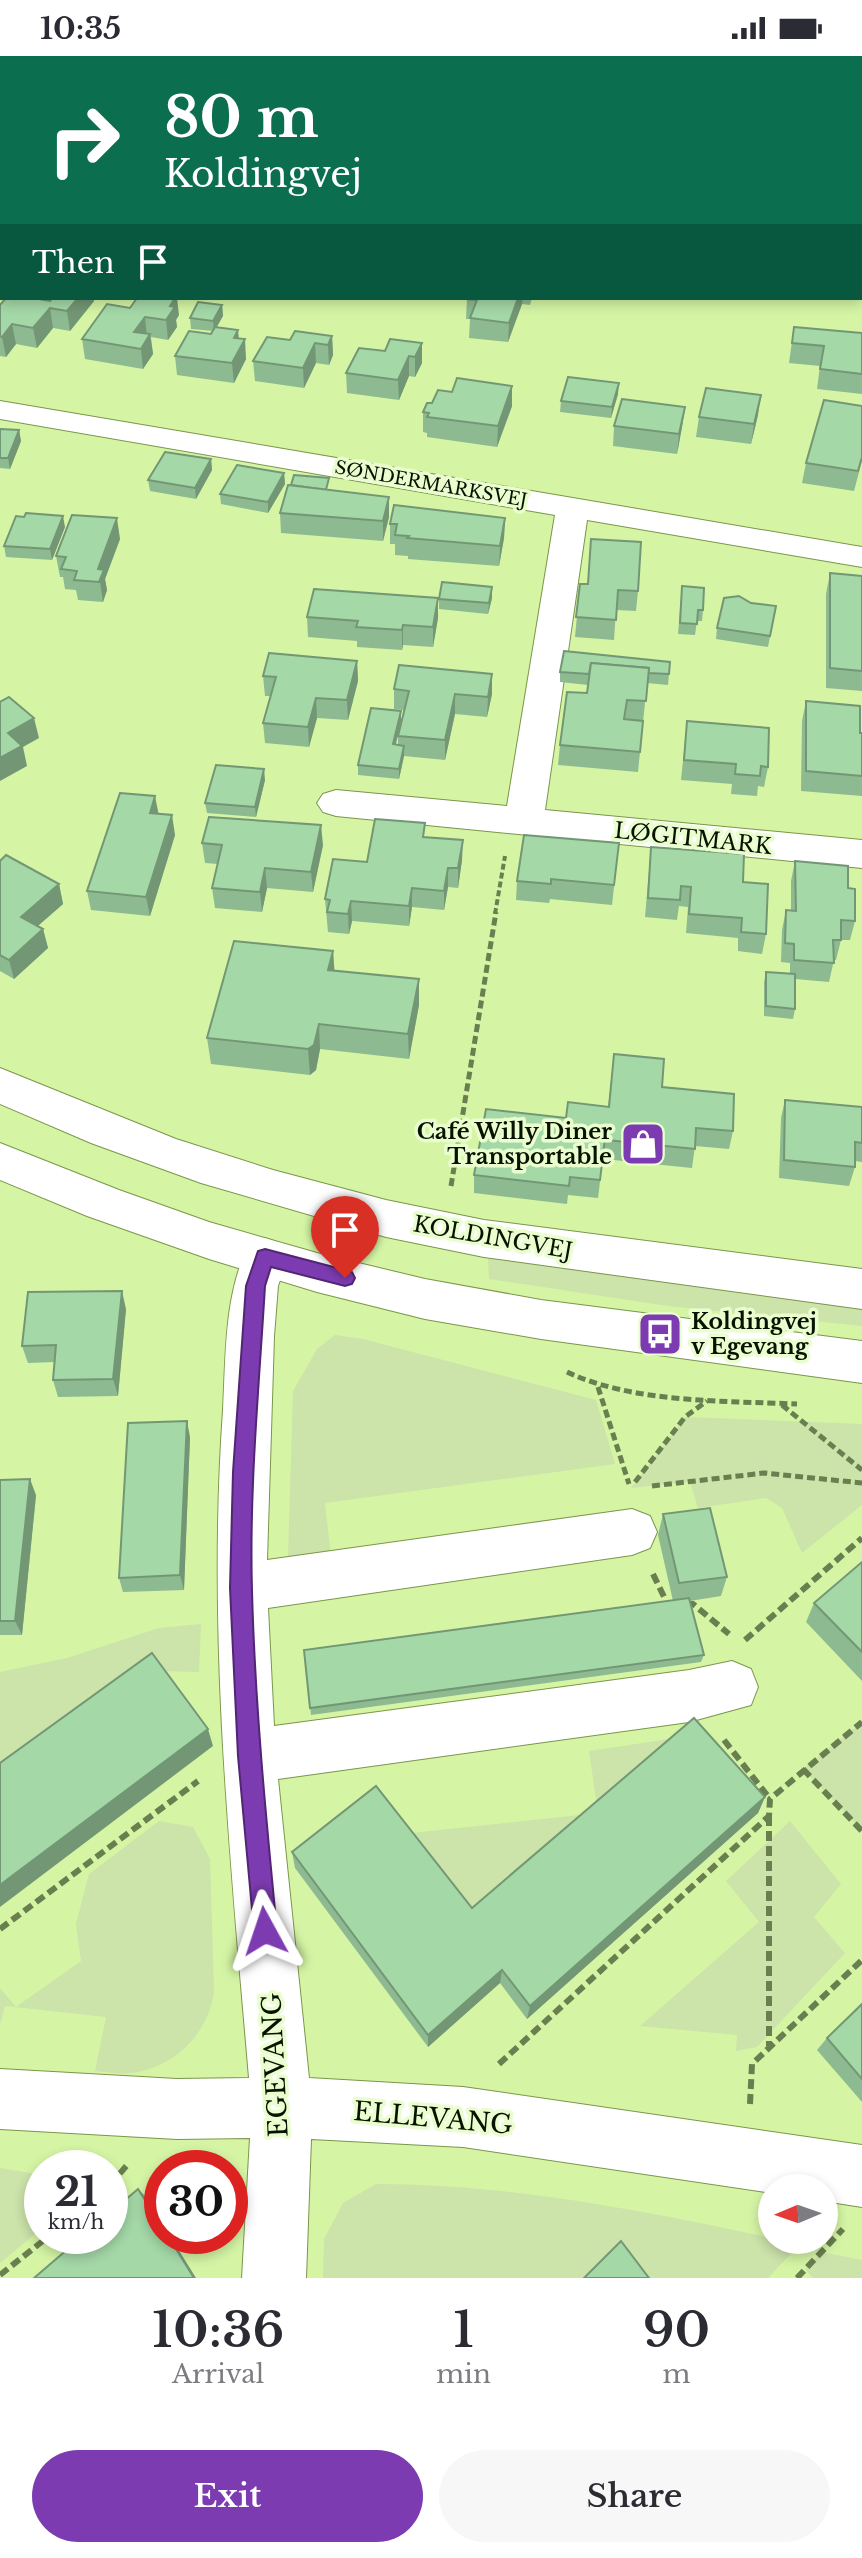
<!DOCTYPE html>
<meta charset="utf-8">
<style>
:root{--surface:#fff;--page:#f7f7f7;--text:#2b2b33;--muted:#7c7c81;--accent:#7c3bb0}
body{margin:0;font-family:"Libre Baskerville",serif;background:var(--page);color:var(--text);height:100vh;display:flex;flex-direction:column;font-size:30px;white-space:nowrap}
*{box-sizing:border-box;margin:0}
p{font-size:26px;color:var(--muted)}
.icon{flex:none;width:44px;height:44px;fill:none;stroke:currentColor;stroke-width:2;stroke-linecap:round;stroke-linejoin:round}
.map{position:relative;height:2222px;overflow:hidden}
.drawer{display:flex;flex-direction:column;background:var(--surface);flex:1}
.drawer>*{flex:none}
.banner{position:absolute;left:0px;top:0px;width:862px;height:244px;box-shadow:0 4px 12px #0003;background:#0b6e4f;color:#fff;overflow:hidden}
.needle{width:52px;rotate:268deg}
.fabs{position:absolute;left:758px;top:2118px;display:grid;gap:16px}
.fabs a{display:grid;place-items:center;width:80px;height:80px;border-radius:50%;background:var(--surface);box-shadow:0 4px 12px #0003;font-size:40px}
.speed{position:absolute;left:24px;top:2094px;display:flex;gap:16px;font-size:40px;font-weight:700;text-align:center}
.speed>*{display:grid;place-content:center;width:104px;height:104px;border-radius:50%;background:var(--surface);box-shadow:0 4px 12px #0003;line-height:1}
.speed small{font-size:20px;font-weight:400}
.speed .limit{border:12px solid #d22;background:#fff;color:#111}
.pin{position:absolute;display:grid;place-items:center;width:68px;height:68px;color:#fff;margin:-82px -34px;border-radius:50% 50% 50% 0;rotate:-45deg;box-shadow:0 0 8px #0007}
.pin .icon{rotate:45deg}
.me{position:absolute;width:88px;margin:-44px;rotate:355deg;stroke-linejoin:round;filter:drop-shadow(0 0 6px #0008)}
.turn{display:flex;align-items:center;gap:28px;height:168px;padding:0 32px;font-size:36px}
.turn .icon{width:104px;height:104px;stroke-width:2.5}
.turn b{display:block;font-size:56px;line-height:68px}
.then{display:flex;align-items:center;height:76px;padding:0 32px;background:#0003;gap:16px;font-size:30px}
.eta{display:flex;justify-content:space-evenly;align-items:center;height:136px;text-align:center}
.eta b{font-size:48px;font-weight:600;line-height:56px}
.action{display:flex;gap:16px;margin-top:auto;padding:16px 32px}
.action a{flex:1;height:92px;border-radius:48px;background:var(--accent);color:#fff;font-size:32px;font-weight:600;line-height:92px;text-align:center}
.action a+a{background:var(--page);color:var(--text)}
.status{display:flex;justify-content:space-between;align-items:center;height:56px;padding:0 40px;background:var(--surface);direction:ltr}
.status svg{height:22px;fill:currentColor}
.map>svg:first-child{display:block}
.green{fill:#cce3aa}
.forest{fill:#a2bb7e}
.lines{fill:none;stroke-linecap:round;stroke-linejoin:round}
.minor-casing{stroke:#7a964a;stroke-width:2}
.major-casing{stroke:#7a964a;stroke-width:2}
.path-far3{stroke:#6a7f4f;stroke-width:3;stroke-dasharray:5 3;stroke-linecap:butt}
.path-far2{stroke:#6a7f4f;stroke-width:4;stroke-dasharray:6 3;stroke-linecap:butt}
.path-far1{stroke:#6a7f4f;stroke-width:5;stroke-dasharray:8 4;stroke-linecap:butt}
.path{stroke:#6a7f4f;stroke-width:6;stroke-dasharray:10 5;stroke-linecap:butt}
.minor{fill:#fff;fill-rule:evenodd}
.major{fill:#fff;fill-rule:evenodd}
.wall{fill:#8dba90}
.shaded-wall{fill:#739775}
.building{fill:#a4d8a7;stroke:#739775;stroke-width:2}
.route{fill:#7c3bb0;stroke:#512672;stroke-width:2}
.labels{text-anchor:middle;stroke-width:7;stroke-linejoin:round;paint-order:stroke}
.far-street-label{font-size:18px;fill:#081200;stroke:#e9fdce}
.street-label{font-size:22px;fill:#081200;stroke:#e9fdce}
.poi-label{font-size:22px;font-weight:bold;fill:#081200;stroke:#e9fdce;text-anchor:end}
.near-street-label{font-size:26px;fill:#081200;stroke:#e9fdce}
</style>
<div class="status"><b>10:35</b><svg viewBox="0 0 49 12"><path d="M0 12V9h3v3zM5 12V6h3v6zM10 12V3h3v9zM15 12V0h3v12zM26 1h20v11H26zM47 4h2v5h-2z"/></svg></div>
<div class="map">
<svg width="862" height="2222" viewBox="0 0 862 2222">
<rect width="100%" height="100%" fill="#d5f5a5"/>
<g class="green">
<polygon points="488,1202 862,1251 862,1270 668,1250 489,1223"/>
<polygon points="335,1279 363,1283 596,1344 615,1408 325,1447 331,1501 288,1501 293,1335 317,1293"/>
<polygon points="685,1361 862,1368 862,1449 802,1497 782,1452 766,1442 698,1452 690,1426 631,1432"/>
<polygon points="201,1568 199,1616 158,1615 0,1731 0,1616 67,1602 159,1572"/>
<polygon points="862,1666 862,1774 803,1713"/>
<polygon points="689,1680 471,1866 402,1778 598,1757 589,1695"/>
<path d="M159 1765 193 1771 210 1803 214 1936C208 1978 175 2011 132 2017 121 2019 107 2016 95 2015L106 1961 5 1950 0 1968V1932L16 1951 81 1905 76 1868 89 1818Z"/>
<polygon points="790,1765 841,1828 814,1861 845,1897 757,1991 736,1995 737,1979 640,1970 759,1866 726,1825"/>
<polygon points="0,2112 42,2119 42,2172 0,2207"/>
<path d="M376 2128C518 2128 665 2159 800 2188L768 2222H323L324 2183 343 2147Z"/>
<polygon points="821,2196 862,2204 862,2222 813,2222 805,2213"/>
</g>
<polygon class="forest" points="9,0 862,0 862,241 860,2"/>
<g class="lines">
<g class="minor-casing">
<g id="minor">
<rect x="0" y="136" width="2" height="16"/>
<polygon points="0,345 862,491 862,511 587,464 545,754 862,784 862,812 336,760 323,756 317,747 323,738 336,734 507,750 555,459 0,363"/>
<path d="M265 1182 281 1188 288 1201 278 1230 274 1280 267 1504 632 1453 650 1460 657 1476 650 1492 632 1499 268 1552 274 1670 689 1614 732 1605 751 1613 758 1631 751 1649 689 1666 278 1723 309 2022 463 2031 862 2089V2151L824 2145V2132H772V2137L463 2091 311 2083 306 2222H242L250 2082 177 2083 0 2073V2013L177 2023 249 2022C230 1799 207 1578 223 1354 226 1298 224 1239 249 1188Z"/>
</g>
</g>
<g class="major-casing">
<g id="major">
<polygon points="0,1012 176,1083 273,1114 386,1144 484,1164 862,1213 862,1253 484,1201 386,1181 201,1127 91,1087 0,1048"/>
<polygon points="0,1087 119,1134 209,1166 317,1197 425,1223 541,1244 862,1285 862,1327 541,1283 425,1263 317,1236 209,1203 87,1160 0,1124"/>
</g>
</g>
<g class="path-far3">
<polyline points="63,0 75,2"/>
<polyline points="778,0 783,2"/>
</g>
<polyline class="path-far2" points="495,858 505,800"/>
<g class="path-far1">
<polyline points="451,1130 496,856"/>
<path d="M567 1316C633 1347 724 1345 797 1348"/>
<polyline points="598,1331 629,1428"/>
<polyline points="782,1349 862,1414"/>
<polyline points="635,1426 685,1361 707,1345"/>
<polyline points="652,1430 764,1417 862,1427"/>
</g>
<g class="path">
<polyline points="653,1518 668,1549"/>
<polyline points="686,1548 693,1548 729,1578"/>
<polyline points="745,1584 862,1482"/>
<polyline points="724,1684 770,1743"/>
<polyline points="803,1713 862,1775"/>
<polyline points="769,1760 769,1990"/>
<polyline points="0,1873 198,1725"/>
<polyline points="499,2008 769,1760 770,1743 862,1666"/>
<polyline points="750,2048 752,2008 862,1904"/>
<polyline points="110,2129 128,2108"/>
<polyline points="0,2219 49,2180"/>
<polyline points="797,2222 843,2173"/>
</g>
<use href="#minor" class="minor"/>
<use href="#major" class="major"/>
</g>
<g class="wall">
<polygon points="467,242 532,242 530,249 522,248 508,286 469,282 470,263 466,263"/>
<polygon points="50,245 94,245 70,275 53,272 37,292 16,288 6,301 0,300 0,248"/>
<polygon points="107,248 179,259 176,264 177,271 168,284 151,281 153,298 143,313 85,303 82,283"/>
<polygon points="222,249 223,260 216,271 239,283 246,303 234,327 177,319 175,300 211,278 213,275 191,273 190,262"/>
<polygon points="794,271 862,277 862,338 817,333 820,310 789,307"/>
<polygon points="332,280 333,299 329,309 316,307 304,332 255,325 253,305 290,284"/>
<polygon points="422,287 422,307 415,321 409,320 399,344 347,337 346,317 385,295"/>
<polygon points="512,330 512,350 497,391 427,381 427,377 423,376 423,356 452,336"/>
<polygon points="618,338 611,362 560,356 561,345"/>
<polygon points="685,351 682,371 677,398 613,390 614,370"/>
<polygon points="758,359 751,388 696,381 699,361"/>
<polygon points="0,373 19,374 21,385 10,413 0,412"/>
<polygon points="211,403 212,414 196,443 150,435 148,424"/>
<polygon points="862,405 854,435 802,427 806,407"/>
<polygon points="284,417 285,428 268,457 221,448 220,438"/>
<polygon points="389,441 389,461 383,485 281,477 280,457"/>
<polygon points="505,462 504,482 499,510 408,503 408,500 395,499 395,488 390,488 390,468"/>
<polygon points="65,471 52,504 6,501 4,490"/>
<polygon points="120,483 105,523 107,534 103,546 78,544 76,534 65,533 63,521 60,521 56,500"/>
<polygon points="830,517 862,520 862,635 826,632 826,538"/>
<polygon points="580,528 638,535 636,555 616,554 614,584 575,581"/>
<polygon points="682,530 703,554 702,565 697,565 695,579 678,578"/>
<polygon points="438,542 438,562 433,591 403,589 402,594 357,591 357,585 308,581 307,561"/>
<polygon points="492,542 488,558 439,553 439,543"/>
<polygon points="776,550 768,591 716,583 717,572"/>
<polygon points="357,605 358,625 348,664 317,662 309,691 265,687 263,667 271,640 265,640 263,620"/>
<polygon points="670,606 668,629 647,627 638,716 558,709 560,689 587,637 588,629 560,626 560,616"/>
<polygon points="492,618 492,638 487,661 455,658 445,704 404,700 399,723 358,719 358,709 401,665 396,689 398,689 398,680 404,654 394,653 394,633"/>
<polygon points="806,645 862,677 862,740 801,735 802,665"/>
<polygon points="687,665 768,711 764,731 758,730 757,740 731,738 732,728 681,724"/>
<polygon points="265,724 256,761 207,757 205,747"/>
<polygon points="158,758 175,779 150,860 91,854 87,835"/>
<polygon points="426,781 462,804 458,832 448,831 444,854 412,851 409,870 352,865 349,878 328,876 325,843 367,806"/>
<polygon points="202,787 323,789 313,836 267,832 262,856 215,852 212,832 218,808 205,807"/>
<polygon points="619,787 612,849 550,843 549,847 516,844 517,825"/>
<polygon points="651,791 743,826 766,878 762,898 738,895 738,882 686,877 688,851 679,850 677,864 645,861"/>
<polygon points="0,805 59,828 63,848 38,870 43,873 48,892 14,923 0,915"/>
<polygon points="795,805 848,832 855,865 850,884 841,884 836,904 834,904 829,926 795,923 795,953 793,963 764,960 764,926 766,916 790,918 790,907 781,906 782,874 786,854 791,855 791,825"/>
<polygon points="333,895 334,915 419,949 409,1003 320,993 316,1014 310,1019 211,1008 207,982"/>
<polygon points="614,998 662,1031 733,1075 729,1093 695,1090 692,1112 604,1103 604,1093 598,1142 568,1139 567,1148 474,1137 474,1119 566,1062 608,1051"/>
<polygon points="785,1044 862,1051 862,1106 855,1105 855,1111 849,1130 779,1122 781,1062"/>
<polygon points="126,1253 118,1340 58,1341 53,1324 55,1306 28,1307 22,1290"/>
<polygon points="190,1381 184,1534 123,1536 119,1522"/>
<polygon points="0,1424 36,1439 22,1579 0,1579"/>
<polygon points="663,1458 727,1521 721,1540 690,1545 704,1599 701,1606 311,1659 304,1594 673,1545 658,1479"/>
<polygon points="862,1506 862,1625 806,1566 814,1547"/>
<polygon points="765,1741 758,1757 527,1963 500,1927 428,1991 295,1812 292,1796 472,1852"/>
<polygon points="862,1948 862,2046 817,1994 827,1982"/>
</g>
<g class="shaded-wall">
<polygon points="78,242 94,242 94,245 70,275 67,255"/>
<polygon points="175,242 177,242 179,259 176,264 177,271 168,284 166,264 170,250"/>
<polygon points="518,242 523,242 522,248 508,286 509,267"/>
<polygon points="222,249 223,260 214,276 213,265"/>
<polygon points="50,252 53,272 37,292 33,272"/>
<polygon points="145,261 147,281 134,276"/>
<polygon points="12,268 16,288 6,301 2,281"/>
<polygon points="238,274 240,293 245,283 246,303 234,327 232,307 234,282"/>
<polygon points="150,278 153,298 143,313 141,293"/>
<polygon points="332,280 333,299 329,309 328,289"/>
<polygon points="315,287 316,307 304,332 303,312"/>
<polygon points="422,287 422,307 415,321 415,301"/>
<polygon points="409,300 409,320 399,344 398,324"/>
<polygon points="619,327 618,338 611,362 612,351"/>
<polygon points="512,330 512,350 497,391 498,370"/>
<polygon points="761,339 758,359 751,388 754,368"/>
<polygon points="685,351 682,371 677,398 679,378"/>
<polygon points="19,374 21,385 10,413 8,402"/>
<polygon points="211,403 212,414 196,443 195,432"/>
<polygon points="284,417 285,428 268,457 268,446"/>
<polygon points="389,441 389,461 383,485 383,465"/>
<polygon points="63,460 65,471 52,504 50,493"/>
<polygon points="117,462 120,483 105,523 107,534 103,546 98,513"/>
<polygon points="505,462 504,482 499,510 500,490"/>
<polygon points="492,531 492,542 488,558 489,547"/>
<polygon points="438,542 438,562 433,591 433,571"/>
<polygon points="403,569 403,589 402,594 402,574"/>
<polygon points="357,605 358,625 348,664 347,644"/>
<polygon points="492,618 492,638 487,661 488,641"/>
<polygon points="455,638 455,658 445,704 445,684"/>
<polygon points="316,642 317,662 309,691 308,671"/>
<polygon points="401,655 401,665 393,699 393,688"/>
<polygon points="34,662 39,682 23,691 27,710 0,725 0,702 8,677"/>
<polygon points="404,690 404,700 399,723 399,713"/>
<polygon points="264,713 265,724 256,761 255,751"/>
<polygon points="155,740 159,760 150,757"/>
<polygon points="172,759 175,779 150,860 146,841"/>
<polygon points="321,769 323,789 313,836 311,816"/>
<polygon points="463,784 462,804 458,832 458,812"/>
<polygon points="265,812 267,832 262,856 260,836"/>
<polygon points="448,812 448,831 444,854 444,835"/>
<polygon points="59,828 63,848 26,880 21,861"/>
<polygon points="412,832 412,851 409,870 409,850"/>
<polygon points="351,845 352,865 349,878 348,858"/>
<polygon points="43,873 48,892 14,923 9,904"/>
<polygon points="333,895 335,922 328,914"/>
<polygon points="419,923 419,949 409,1003 408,978"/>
<polygon points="319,968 320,993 316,1014 310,1019 308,993"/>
<polygon points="122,1235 126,1253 118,1340 113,1323"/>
<polygon points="187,1365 190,1381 184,1534 180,1519"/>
<polygon points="30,1423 36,1439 22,1579 15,1565"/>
<polygon points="208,1673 213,1690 0,1851 0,1829"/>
<polygon points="765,1741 758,1757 527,1963 530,1950"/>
<polygon points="502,1914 500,1927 428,1991 428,1979"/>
<polygon points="138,2133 146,2141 162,2167 162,2171"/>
<polygon points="168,2180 170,2180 196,2222 194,2222"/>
</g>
<g class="building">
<polygon points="6,242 33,242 50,245 53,242 78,242 67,255 50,252 33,272 12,268 2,281 0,280 0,249"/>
<polygon points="137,242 175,242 170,250 175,251 166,264 145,261 134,276 150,278 141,293 82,283 107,248 130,252"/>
<polygon points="467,242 518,242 509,267 470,262 477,244 466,243"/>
<polygon points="198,246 222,249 213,265 190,262"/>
<polygon points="215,271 238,274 234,282 245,283 232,307 175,300 189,275 211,278"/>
<polygon points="794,271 862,277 862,318 820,313 824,290 792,287"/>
<polygon points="295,275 332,280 328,289 315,287 303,312 253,305 267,281 290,284"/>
<polygon points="390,283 422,287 415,301 409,300 398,324 346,317 359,292 385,295"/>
<polygon points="568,321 619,327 612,351 561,345"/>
<polygon points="457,322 512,330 498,370 427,361 429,357 423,356 427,347 432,347 438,334 452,336"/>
<polygon points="706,332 761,339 754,368 699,361"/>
<polygon points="622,343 685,351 679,378 614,370"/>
<polygon points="824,344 862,350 862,401 858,415 806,407"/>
<polygon points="0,373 19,374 8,402 0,402"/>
<polygon points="165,396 211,403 195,432 148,424"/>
<polygon points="237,409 284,417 268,446 220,438"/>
<polygon points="294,419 329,422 326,434 291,429"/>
<polygon points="288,429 389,441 383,465 280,457"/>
<polygon points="394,449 505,462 500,490 407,482 409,480 395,479 397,468 390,468"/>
<polygon points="26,457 63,460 50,493 4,490 16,460 24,461"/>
<polygon points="72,459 117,462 98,513 104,514 99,526 74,524 77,515 61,513 66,501 56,500"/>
<polygon points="591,483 641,486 638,535 618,534 616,564 576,561 580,528 588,528"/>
<polygon points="830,517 862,520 862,615 830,612"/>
<polygon points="442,526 492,531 489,547 439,543"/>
<polygon points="682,530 704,532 703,554 698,554 697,568 680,567"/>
<polygon points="314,533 438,542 433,571 403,569 402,574 356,571 358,565 307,561"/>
<polygon points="739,540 751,547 776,550 770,580 717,572 724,542"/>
<polygon points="564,595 670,606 669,618 648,617 649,612 591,607 589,618 560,616"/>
<polygon points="269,597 357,605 347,644 316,642 308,671 263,667 276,621 263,620"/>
<polygon points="591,607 649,612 646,645 627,644 624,663 643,665 640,696 560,689 567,636 587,637"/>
<polygon points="399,609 492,618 488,641 455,638 445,684 398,680 409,635 394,633"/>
<polygon points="9,641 34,662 8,677 22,690 0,702 0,646"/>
<polygon points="806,645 860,650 860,677 862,677 862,720 806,715"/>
<polygon points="371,652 401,655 393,688 404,690 399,713 358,709"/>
<polygon points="687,665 769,672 768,711 761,710 760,720 735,718 736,708 684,704"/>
<polygon points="216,709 264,713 255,751 205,747"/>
<polygon points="120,737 155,740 150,757 172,759 146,841 87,835"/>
<polygon points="209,761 321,769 311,816 265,812 260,836 212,832 222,789 202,787"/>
<polygon points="375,763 425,767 423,781 463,784 458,812 448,812 444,835 412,832 409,850 351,845 348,858 327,856 330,844 325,843 333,803 367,806"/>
<polygon points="524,779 619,787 614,829 551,823 551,828 517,825"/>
<polygon points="651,791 744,798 743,826 768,828 766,878 741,876 742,862 689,858 691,831 681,830 680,844 648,842"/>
<polygon points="6,799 59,828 21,861 43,873 9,904 0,899 0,805"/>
<polygon points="795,805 848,810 848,832 855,833 855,865 841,864 841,884 833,884 834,907 794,904 794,888 785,887 786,854 796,855"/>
<polygon points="234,885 333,895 328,914 419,923 408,978 319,968 314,989 308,993 207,982"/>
<polygon points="766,916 795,918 795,953 766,950"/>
<polygon points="614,998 664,1003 662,1031 734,1038 733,1075 696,1072 695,1093 607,1084 606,1074 600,1124 570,1121 569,1130 474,1119 486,1053 566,1062 568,1046 609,1051"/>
<polygon points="785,1044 862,1051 862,1087 855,1086 855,1111 784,1104"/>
<polygon points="122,1235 113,1323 53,1324 56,1289 22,1290 28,1236"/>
<polygon points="187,1365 180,1519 119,1522 128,1367"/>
<polygon points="30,1423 15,1565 0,1565 0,1424"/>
<polygon points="710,1452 727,1521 679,1527 663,1458"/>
<polygon points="862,1506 862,1596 814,1547"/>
<polygon points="689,1542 704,1599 310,1652 304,1594"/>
<polygon points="152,1597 208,1673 0,1829 0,1707"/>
<polygon points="694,1662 765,1741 530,1950 502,1914 428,1979 292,1796 376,1730 472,1852"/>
<polygon points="862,1948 862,2023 827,1982"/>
<polygon points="138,2133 162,2171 162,2180 168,2180 194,2222 34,2222 83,2180 110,2180 110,2157"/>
<polygon points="621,2185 649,2222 584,2222"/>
</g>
<path class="route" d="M265 1193 345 1214 352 1216 355 1222 352 1228 345 1230 271 1211 265 1230C259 1331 249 1434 252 1535 255 1649 266 1762 277 1875L274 1884 265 1887 257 1884 254 1875 238 1700 230 1532 233 1416 246 1230 258 1195Z"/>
<defs>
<g id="shop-square" transform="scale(2.3)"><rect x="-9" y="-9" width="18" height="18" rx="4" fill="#7c3bb0" stroke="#e9fdce"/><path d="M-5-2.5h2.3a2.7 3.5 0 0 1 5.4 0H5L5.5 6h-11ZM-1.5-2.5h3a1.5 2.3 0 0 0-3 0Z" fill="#fff"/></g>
<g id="bus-square" transform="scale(2.3)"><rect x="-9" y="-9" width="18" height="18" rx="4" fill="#7c3bb0" stroke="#e9fdce"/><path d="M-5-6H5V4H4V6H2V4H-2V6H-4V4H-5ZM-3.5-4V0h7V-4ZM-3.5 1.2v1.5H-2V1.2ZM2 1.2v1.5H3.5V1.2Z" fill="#fff"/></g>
</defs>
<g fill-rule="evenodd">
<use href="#shop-square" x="643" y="1088"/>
<use href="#bus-square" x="660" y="1278"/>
</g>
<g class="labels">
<g class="far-street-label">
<text transform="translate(431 428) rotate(10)" y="6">SØNDERMARKSVEJ</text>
</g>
<g class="street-label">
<text transform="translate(693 782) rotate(6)" y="8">LØGITMARK</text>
<text transform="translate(493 1181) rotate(10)" y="8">KOLDINGVEJ</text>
</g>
<g class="poi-label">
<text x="612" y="1083">Café Willy Diner<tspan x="612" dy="25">Transportable</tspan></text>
<text x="691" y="1273" text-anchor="start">Koldingvej<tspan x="691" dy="25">v Egevang</tspan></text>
</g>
<g class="near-street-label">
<text transform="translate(275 2009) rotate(-93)" y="9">EGEVANG</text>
<text transform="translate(433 2062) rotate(5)" y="9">ELLEVANG</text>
</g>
</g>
</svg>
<div class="fabs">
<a><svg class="needle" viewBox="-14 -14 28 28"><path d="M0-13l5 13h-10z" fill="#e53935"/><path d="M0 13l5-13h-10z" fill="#7c7c81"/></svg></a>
</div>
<div class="speed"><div>21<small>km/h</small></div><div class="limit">30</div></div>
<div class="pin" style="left:345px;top:1222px;background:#d93025"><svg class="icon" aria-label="arrive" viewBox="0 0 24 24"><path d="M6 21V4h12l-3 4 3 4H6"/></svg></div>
<svg class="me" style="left:265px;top:1875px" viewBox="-20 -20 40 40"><path d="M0-17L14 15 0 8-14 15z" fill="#7c3bb0" stroke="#fff" stroke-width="4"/></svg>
<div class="banner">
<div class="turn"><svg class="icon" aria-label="right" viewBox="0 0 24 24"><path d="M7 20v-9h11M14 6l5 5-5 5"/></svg><div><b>80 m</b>Koldingvej</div></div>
<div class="then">Then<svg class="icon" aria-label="arrive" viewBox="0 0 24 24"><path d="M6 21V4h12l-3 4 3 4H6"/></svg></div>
</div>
</div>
<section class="drawer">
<div class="eta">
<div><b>10:36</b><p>Arrival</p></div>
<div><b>1</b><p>min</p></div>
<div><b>90</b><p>m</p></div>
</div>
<div class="action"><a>Exit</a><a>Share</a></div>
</section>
